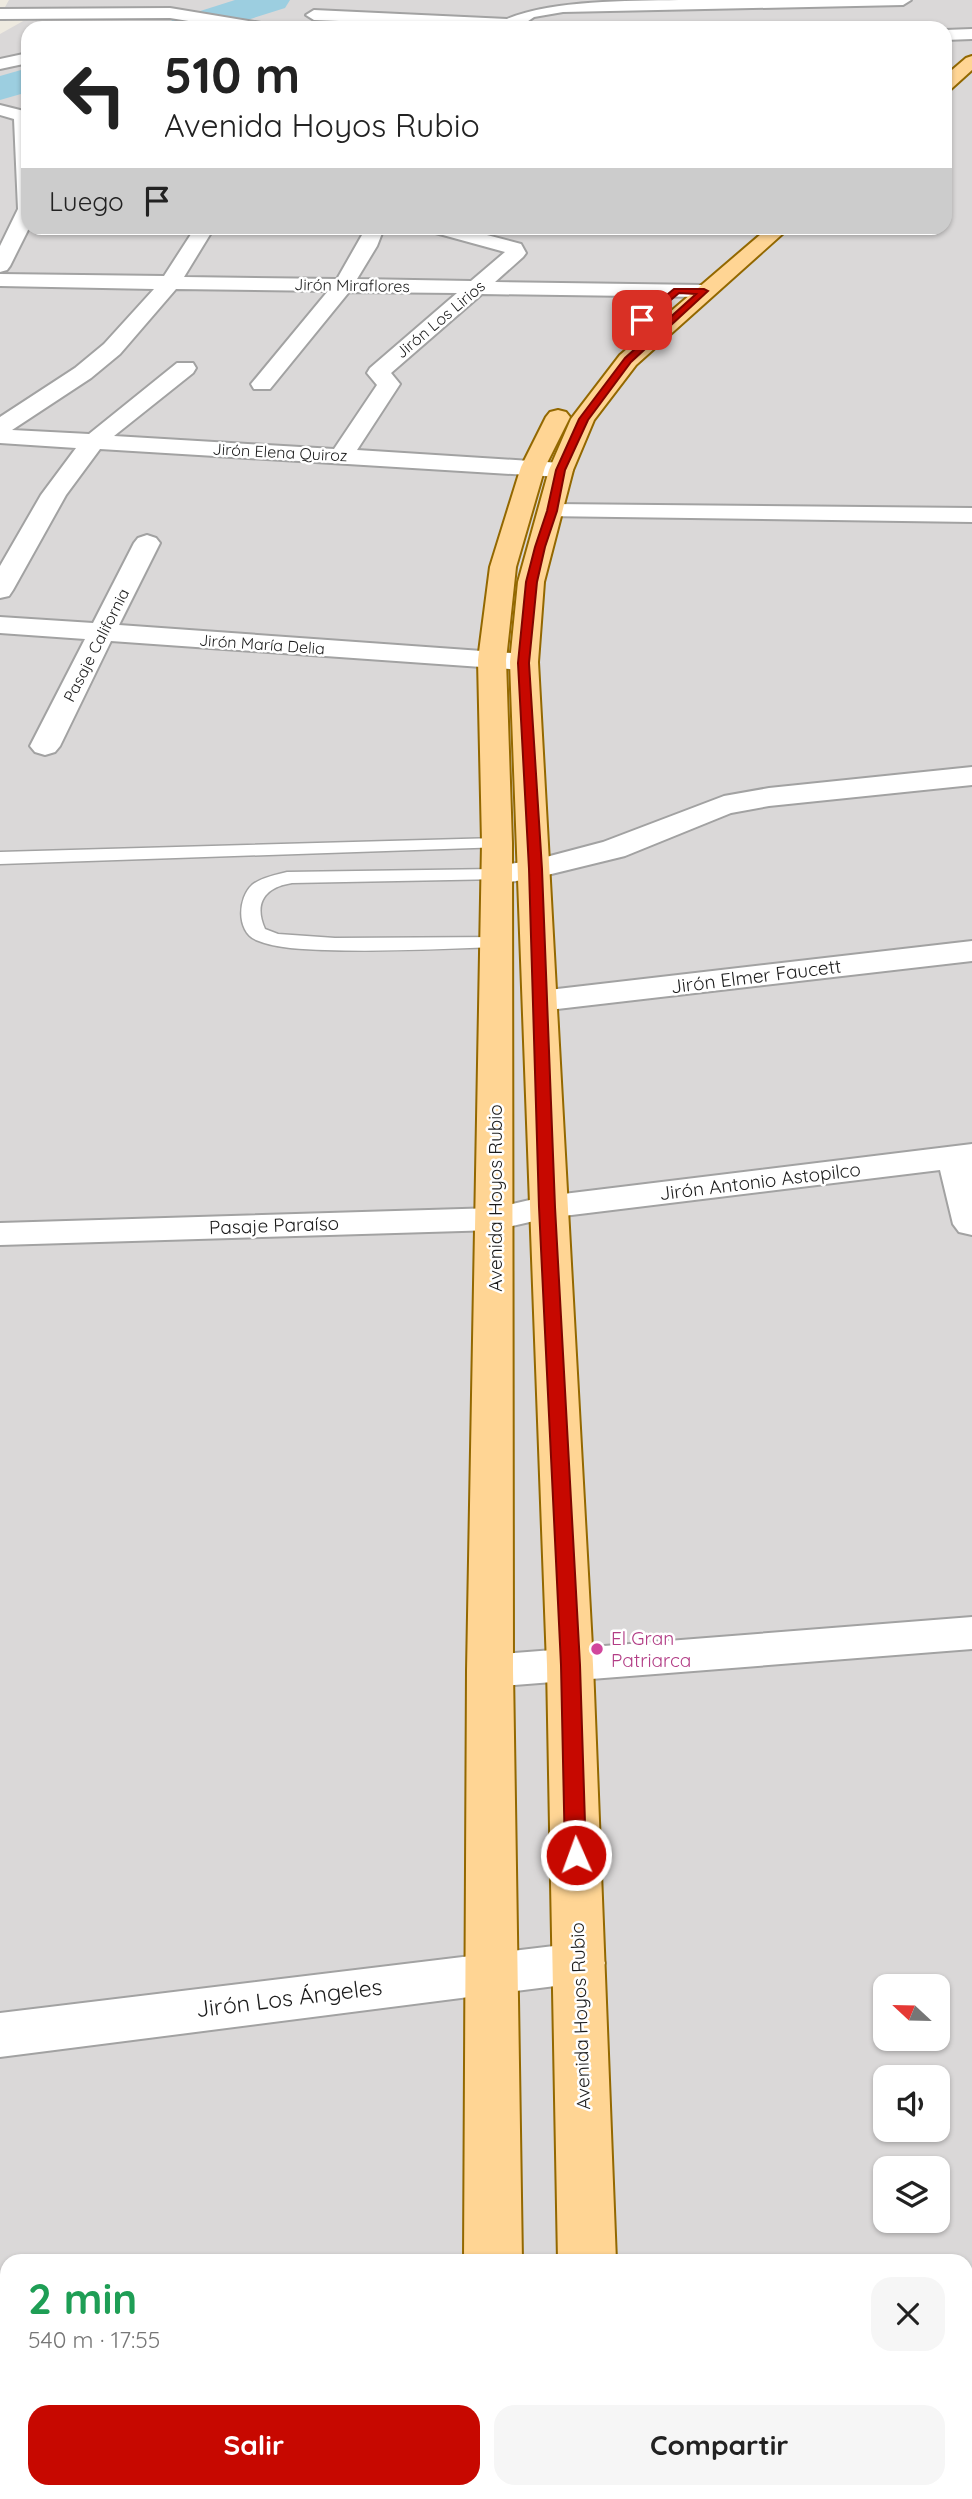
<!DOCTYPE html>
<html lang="es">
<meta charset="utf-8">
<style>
:root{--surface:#fff;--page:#f6f6f6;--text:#222;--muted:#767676;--accent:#c70800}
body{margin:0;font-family:Quicksand,sans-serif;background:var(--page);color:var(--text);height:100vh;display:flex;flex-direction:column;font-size:26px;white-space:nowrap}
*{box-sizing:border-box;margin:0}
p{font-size:23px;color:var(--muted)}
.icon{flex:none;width:38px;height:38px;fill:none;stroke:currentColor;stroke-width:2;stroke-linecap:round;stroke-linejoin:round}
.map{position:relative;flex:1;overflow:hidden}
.side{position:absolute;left:0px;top:2254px;width:973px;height:245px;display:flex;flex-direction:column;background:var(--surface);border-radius:21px 21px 0 0;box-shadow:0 2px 5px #0004}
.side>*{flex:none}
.guide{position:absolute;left:21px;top:21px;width:931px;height:214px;border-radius:21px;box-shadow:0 2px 5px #0004;background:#fff;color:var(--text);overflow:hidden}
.needle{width:46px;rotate:292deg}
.fabs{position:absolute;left:873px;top:1974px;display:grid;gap:14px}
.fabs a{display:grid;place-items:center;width:77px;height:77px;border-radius:14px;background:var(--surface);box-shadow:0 2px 5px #0004;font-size:35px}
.pin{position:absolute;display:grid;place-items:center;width:60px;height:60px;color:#fff;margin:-30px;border-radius:14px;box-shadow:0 4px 10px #0006}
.me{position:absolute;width:77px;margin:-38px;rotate:358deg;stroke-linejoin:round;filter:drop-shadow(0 0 5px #0008)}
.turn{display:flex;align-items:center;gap:24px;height:147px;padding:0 28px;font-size:32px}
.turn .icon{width:91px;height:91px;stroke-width:2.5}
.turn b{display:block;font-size:49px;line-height:60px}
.then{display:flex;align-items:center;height:66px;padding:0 28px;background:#0003;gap:14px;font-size:26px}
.round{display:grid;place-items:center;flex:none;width:74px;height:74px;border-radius:21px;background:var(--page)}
.headline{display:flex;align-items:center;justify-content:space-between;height:119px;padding:0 28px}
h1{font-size:42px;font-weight:800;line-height:52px;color:#1e9e55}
.primary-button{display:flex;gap:14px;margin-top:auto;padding:14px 28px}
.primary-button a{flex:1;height:80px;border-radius:21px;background:var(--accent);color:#fff;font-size:28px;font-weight:800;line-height:80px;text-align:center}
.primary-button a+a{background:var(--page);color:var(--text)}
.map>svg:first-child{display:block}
.residential{fill:#dad8d8;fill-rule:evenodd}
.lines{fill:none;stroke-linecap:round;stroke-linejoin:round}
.river{fill:#9ccee0;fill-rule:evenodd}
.lane-casing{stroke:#a2a2a2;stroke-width:3}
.street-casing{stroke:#a2a2a2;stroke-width:4}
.primary-casing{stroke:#936800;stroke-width:4}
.lane{fill:#fff;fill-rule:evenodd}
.street{fill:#fff;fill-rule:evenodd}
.primary{fill:#ffd594;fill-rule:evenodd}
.route{fill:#c70800;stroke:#810500;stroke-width:2}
.hotel-dot{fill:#d1479c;stroke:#fff;stroke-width:2.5}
.labels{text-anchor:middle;stroke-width:5;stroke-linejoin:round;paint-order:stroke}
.far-street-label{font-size:16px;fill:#1b1b1b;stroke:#fff}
.street-label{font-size:19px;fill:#1b1b1b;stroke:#fff}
.hotel-label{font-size:19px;fill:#b23c85;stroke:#fff;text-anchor:start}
.near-street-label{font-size:23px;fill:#1b1b1b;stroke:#fff}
</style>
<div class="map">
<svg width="972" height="2499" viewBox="0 0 972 2499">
<rect width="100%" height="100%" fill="#eeeae0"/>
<path class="residential" d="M9 0H972V2499H0V34L25 20H0V8L5 7ZM28 28H945V228H28ZM886 1986H938V2039H886ZM886 2077H938V2130H886ZM886 2168H938V2221H886ZM7 2261H966V2492H7Z"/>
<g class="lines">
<g class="river">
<polygon points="235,0 290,0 285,8 222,28 166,28 172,20"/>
<polygon points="28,68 28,92 0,100 0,76"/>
</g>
<g class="lane-casing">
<g id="lane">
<polygon points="497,838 506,843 503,847 0,864 0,852"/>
<path d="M496 869 503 871 505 875 503 879 292 883C266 887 253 902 265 929L278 934 335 938 503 937 506 941 496 947C439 949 382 952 325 950 302 949 278 949 256 940 236 931 238 898 252 885 262 877 276 875 287 872Z"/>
</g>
</g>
<g class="street-casing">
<g id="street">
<path d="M679 0H911L903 5 563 12 534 17 518 28 314 20 306 15 314 10 507 19C553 0 626 1 679 0Z"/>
<polygon points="170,8 261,23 269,28 232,28 170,18 0,19 0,9"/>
<polygon points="972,29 972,39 945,40 945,30"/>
<polygon points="28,53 28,63 0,69 0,59"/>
<polygon points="0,105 28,112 29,228 10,266 7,270 0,272 0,246 18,209 14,119 0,115"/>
<path d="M195 228H214L184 277 337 279 366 228H384L377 246 357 279 471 281 505 252 432 232 429 228H460L521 244 526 253 523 257 495 282 704 285 711 287 714 291 711 295 704 297 482 294 391 373 400 384 357 450 561 463 569 465 573 470 569 475 561 477 100 449 66 495 13 590 9 596 0 598V566L41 495 76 448 0 443V417L75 368 104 344 154 289 0 286V274L164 276ZM176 289 328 291 251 384 254 389H270L349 292 457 293 370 368 367 373 377 385 334 449 114 436 193 373 196 368 193 363H177L89 434 12 430 91 378 120 354Z"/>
<polygon points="552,504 972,508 972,522 543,516 540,511 543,506"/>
<polygon points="147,535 156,538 160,543 119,625 524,654 534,656 538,662 534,668 524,670 111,641 60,746 55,752 45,755 35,752 30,746 85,639 0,633 0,617 93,623 134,543 138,538"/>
<polygon points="972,767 972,785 769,806 731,813 625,856 535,878 496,884 485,882 480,875 485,868 535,860 603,842 724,796 769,788"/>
<polygon points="972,941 972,961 540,1011 528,1008 523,1001 528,994 540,991"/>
<polygon points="972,1144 972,1235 959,1232 953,1224 940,1170 547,1218 495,1230 0,1245 0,1223 495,1208 547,1196"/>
<polygon points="972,1617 972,1649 490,1687 474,1683 467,1671 474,1659 490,1655"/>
<polygon points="579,1943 597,1949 605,1963 597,1977 579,1983 0,2057 0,2013"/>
</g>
</g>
<g class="primary-casing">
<g id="primary">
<polygon points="972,56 972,70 951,89 945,90 945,76 966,58"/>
<polygon points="768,228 789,228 636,365 594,420 573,470 544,582 538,662 593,1665 616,2261 558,2261 547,1665 510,662 518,582 549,470 571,419 620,355"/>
<polygon points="558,410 566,412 570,417 545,467 516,567 506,660 512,843 513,1671 522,2261 464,2261 467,1671 482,843 478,660 490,567 521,467 546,417 550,412"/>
<rect x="462" y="2492" width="62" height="7"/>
<polygon points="562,2492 624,2492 625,2499 563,2499"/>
</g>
</g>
<use href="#lane" class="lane"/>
<use href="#street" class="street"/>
<use href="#primary" class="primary"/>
</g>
<polygon class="route" points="674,289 704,289 708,291 631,362 588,420 565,470 557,511 545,547 537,582 529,663 542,869 555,1207 580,1665 586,1855 583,1860 576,1863 568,1860 565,1855 561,1665 539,1207 529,869 518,663 526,582 535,547 547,511 556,470 579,419 625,358 696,294 679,293 645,322 639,322 639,318"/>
<circle class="hotel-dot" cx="597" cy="1649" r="7"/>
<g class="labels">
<g class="far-street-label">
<text transform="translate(352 285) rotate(1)" y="6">Jirón Miraflores</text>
<text transform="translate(440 319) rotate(-40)" y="6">Jirón Los Lirios</text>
<text transform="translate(280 452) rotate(3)" y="6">Jirón Elena Quiroz</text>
<text transform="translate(262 644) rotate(4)" y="6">Jirón María Delia</text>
<text transform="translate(96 645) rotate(-63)" y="6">Pasaje California</text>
</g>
<g class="street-label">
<text transform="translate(756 976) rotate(-7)" y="7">Jirón Elmer Faucett</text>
<text transform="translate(760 1181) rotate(-7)" y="7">Jirón Antonio Astopilco</text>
<text transform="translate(495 1198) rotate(-90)" y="7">Avenida Hoyos Rubio</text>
<text transform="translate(274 1225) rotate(-2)" y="7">Pasaje Paraíso</text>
<text transform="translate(580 2016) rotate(-92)" y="7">Avenida Hoyos Rubio</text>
</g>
<g class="hotel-label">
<text x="611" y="1645">El Gran<tspan x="611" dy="22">Patriarca</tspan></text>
</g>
<g class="near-street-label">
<text transform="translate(289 1998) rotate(-7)" y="8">Jirón Los Ángeles</text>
</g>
</g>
</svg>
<div class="fabs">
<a><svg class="needle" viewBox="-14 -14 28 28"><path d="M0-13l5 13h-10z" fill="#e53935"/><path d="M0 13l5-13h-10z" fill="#767676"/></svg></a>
<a><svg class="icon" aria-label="sound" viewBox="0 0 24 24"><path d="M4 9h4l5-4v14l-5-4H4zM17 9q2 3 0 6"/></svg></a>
<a><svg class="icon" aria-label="layers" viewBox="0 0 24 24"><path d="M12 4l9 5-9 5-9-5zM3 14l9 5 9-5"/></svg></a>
</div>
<div class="pin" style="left:642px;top:320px;background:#d93025"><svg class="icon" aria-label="arrive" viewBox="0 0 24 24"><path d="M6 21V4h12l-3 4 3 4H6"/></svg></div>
<svg class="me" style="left:576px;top:1855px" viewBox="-20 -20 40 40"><circle r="17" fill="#c70800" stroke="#fff" stroke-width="3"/><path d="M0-11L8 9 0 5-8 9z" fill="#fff"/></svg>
<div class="guide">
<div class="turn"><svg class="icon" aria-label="left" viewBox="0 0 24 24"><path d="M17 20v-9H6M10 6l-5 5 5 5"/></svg><div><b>510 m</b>Avenida Hoyos Rubio</div></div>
<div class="then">Luego<svg class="icon" aria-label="arrive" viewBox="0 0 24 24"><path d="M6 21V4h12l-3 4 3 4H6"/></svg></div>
</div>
<section class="side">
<div class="headline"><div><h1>2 min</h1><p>540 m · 17:55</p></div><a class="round"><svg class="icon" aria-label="close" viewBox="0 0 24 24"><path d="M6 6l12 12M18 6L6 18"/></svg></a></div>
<div class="primary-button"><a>Salir</a><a>Compartir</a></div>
</section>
</div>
